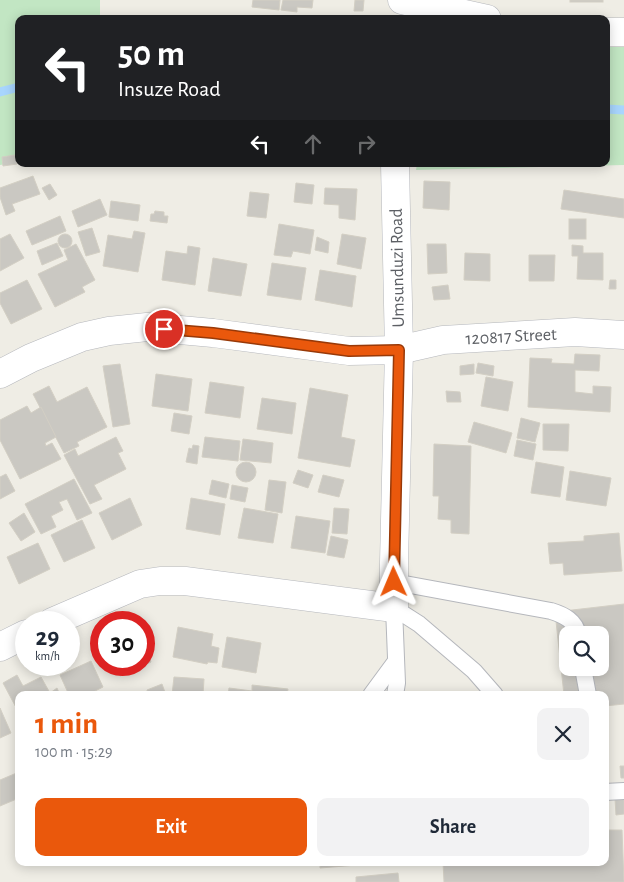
<!DOCTYPE html>
<meta charset="utf-8">
<style>
:root{--surface:#fff;--page:#f2f2f3;--text:#1f2937;--muted:#747a83;--accent:#ea580c}
body{margin:0;font-family:"Alegreya Sans",sans-serif;background:var(--page);color:var(--text);height:100vh;display:flex;flex-direction:column;font-size:19px;white-space:nowrap}
*{box-sizing:border-box;margin:0}
p{font-size:16px;color:var(--muted)}
.icon{flex:none;width:28px;height:28px;fill:none;stroke:currentColor;stroke-width:2;stroke-linecap:round;stroke-linejoin:round}
.map{position:relative;flex:1;overflow:hidden}
.side{position:absolute;left:15px;top:691px;width:594px;height:175px;display:flex;flex-direction:column;background:var(--surface);border-radius:10px;box-shadow:0 2px 12px #0003}
.side>*{flex:none}
.guide{position:absolute;left:15px;top:15px;width:595px;height:152px;border-radius:10px;box-shadow:0 2px 12px #0003;background:#202124;color:#fff;overflow:hidden}
.fabs{position:absolute;left:559px;top:626px;display:grid;gap:10px}
.fabs a{display:grid;place-items:center;width:50px;height:50px;border-radius:10px;background:var(--surface);box-shadow:0 2px 12px #0003;font-size:25px}
.speed{position:absolute;left:15px;top:611px;display:flex;gap:10px;font-size:25px;font-weight:700;text-align:center}
.speed>*{display:grid;place-content:center;width:65px;height:65px;border-radius:50%;background:var(--surface);box-shadow:0 2px 12px #0003;line-height:1}
.speed small{font-size:12px;font-weight:400}
.speed .limit{border:8px solid #d22;background:#fff;color:#111}
.pin{position:absolute;display:grid;place-items:center;width:42px;height:42px;color:#fff;margin:-21px;border:2px solid #fff;border-radius:50%;box-shadow:0 1px 5px #0007}
.me{position:absolute;width:55px;margin:-28px;rotate:359deg;stroke-linejoin:round;filter:drop-shadow(0 0 4px #0008)}
.turn{display:flex;align-items:center;gap:18px;height:105px;padding:0 20px;font-size:22px}
.turn .icon{width:65px;height:65px;stroke-width:2.5}
.turn b{display:block;font-size:35px;line-height:42px}
.lanes{display:flex;align-items:center;height:48px;padding:0 20px;background:#0003;justify-content:center;gap:25px;direction:ltr}
.lanes .off{opacity:.35}
.round{display:grid;place-items:center;flex:none;width:52px;height:52px;border-radius:10px;background:var(--page)}
.summary{display:flex;align-items:center;justify-content:space-between;height:85px;padding:0 20px}
h1{font-size:30px;font-weight:700;line-height:38px;color:var(--accent)}
.button{display:flex;gap:10px;margin-top:auto;padding:10px 20px}
.button a{flex:1;height:58px;border-radius:10px;background:var(--accent);color:#fff;font-size:20px;font-weight:700;line-height:58px;text-align:center}
.button a+a{background:var(--page);color:var(--text)}
.map>svg:first-child{display:block}
.green{fill:#c2e6c3}
.lines{fill:none;stroke-linecap:round;stroke-linejoin:round}
.stream{stroke:#a8d5fd;stroke-width:9}
.building{fill:#cac8c2;stroke:#d3cfc4;fill-rule:evenodd}
.service-casing{stroke:#b5b7bc;stroke-width:18}
.minor-casing{stroke:#b5b7bc;stroke-width:29}
.service{stroke:#fff;stroke-width:16}
.minor{stroke:#fff;stroke-width:28}
.route-casing{stroke:#983908;stroke-width:12}
.route{stroke:#ea580c;stroke-width:9}
.labels{text-anchor:middle;stroke-width:4;stroke-linejoin:round;paint-order:stroke}
.street-label{font-size:18px;fill:#5d6065;stroke:#fff}
</style>
<div class="map">
<svg width="624" height="882" viewBox="0 0 624 882">
<rect width="100%" height="100%" fill="#efede5"/>
<g class="green">
<polygon points="0,0 100,0 100,19 19,19 19,162 0,165"/>
<polygon points="606,47 624,47 624,165 416,170 417,164 606,164"/>
</g>
<g class="lines">
<g class="stream">
<polyline points="0,92 19,87"/>
<polyline points="606,109 624,110"/>
</g>
</g>
<g class="building">
<polygon points="253,0 280,0 279,10 252,7"/>
<polygon points="283,0 313,0 312,8 297,7 297,12 281,10"/>
<polygon points="355,0 364,0 363,11 354,11"/>
<rect x="570" y="0" width="33" height="2"/>
<polygon points="15,155 17,164 3,166 2,157"/>
<polygon points="33,176 40,194 12,204 15,211 6,215 0,197 0,188"/>
<polygon points="424,181 450,182 449,210 423,208"/>
<polygon points="296,183 314,185 312,204 294,202"/>
<polygon points="50,184 57,195 49,200 42,188"/>
<polygon points="325,188 357,189 355,220 339,218 339,205 324,204"/>
<polygon points="564,190 624,199 624,218 561,209"/>
<polygon points="250,192 269,194 266,218 247,216"/>
<polygon points="100,199 107,215 78,227 72,211"/>
<polygon points="111,201 140,205 138,221 109,217"/>
<polygon points="155,211 164,212 164,216 168,216 167,223 150,221 151,214 154,214"/>
<polygon points="60,216 66,231 32,245 26,231"/>
<rect x="569" y="219" width="17" height="20"/>
<polygon points="279,224 314,230 310,254 293,251 291,257 274,255"/>
<polygon points="92,228 100,252 86,256 78,232"/>
<polygon points="134,231 145,233 138,272 103,266 108,235 132,239"/>
<circle cx="65" cy="241" r="7"/>
<polygon points="10,234 24,258 0,271 0,239"/>
<polygon points="342,234 366,238 361,269 337,264"/>
<polygon points="317,237 329,242 328,253 315,250"/>
<polygon points="57,243 63,256 42,265 37,251"/>
<polygon points="76,244 95,280 82,287 85,292 55,307 38,274 68,260 64,250"/>
<polygon points="427,244 446,244 447,273 428,274"/>
<polygon points="572,245 583,246 583,253 603,253 603,280 577,279 578,256 572,256"/>
<polygon points="188,246 200,248 195,285 162,280 166,251 187,254"/>
<polygon points="465,253 490,254 490,281 464,280"/>
<polygon points="529,255 555,255 554,281 529,281"/>
<polygon points="213,258 247,264 241,296 208,291"/>
<polygon points="272,263 306,268 301,300 267,295"/>
<polygon points="320,270 356,276 352,307 315,300"/>
<polygon points="27,280 42,309 11,324 0,303 0,293"/>
<polygon points="610,280 616,280 616,289 609,289"/>
<polygon points="448,285 450,299 434,300 432,287"/>
<polygon points="575,354 600,355 599,371 575,370 575,392 593,394 593,386 611,387 610,412 528,407 530,358 552,359 551,363 574,364"/>
<polygon points="478,363 494,366 493,376 476,373"/>
<polygon points="120,364 130,424 113,427 103,366"/>
<polygon points="474,364 474,374 460,375 460,366"/>
<polygon points="156,374 192,379 188,411 152,406"/>
<polygon points="486,377 513,382 508,411 481,406"/>
<polygon points="210,382 244,387 240,418 205,413"/>
<polygon points="49,386 57,402 87,387 107,427 77,442 79,446 64,453 33,394"/>
<polygon points="310,388 348,395 341,437 355,440 350,467 298,458"/>
<polygon points="446,391 460,392 461,402 447,402"/>
<polygon points="262,398 296,403 292,434 257,429"/>
<polygon points="27,406 31,413 41,407 56,437 45,443 46,446 52,443 61,459 20,479 0,440 0,420"/>
<polygon points="174,413 192,416 189,434 171,431"/>
<polygon points="521,418 540,423 535,442 517,438"/>
<polygon points="474,422 512,433 506,453 468,442"/>
<polygon points="543,424 569,424 568,451 543,450"/>
<polygon points="116,437 123,451 118,453 126,469 94,485 102,499 90,504 64,455 75,449 78,456"/>
<polygon points="205,437 240,441 238,461 202,457"/>
<polygon points="243,439 273,443 271,463 240,460"/>
<polygon points="517,440 536,444 533,460 514,456"/>
<polygon points="434,444 471,446 469,534 451,533 451,520 438,519 439,496 433,496"/>
<polygon points="193,445 199,446 197,464 186,462 189,448 192,449"/>
<circle cx="246" cy="472" r="10"/>
<polygon points="536,462 564,467 560,497 531,493"/>
<polygon points="298,470 313,475 308,488 293,483"/>
<polygon points="570,471 611,478 606,506 566,500"/>
<polygon points="6,474 15,491 0,499 0,477"/>
<polygon points="323,475 344,480 339,497 318,492"/>
<polygon points="74,479 92,513 77,520 67,499 59,502 63,510 51,516 56,527 41,534 25,504"/>
<polygon points="212,480 229,484 226,498 209,494"/>
<polygon points="269,480 286,482 282,513 265,510"/>
<polygon points="232,485 248,488 245,502 230,499"/>
<polygon points="130,498 142,525 112,540 99,513"/>
<polygon points="191,498 225,504 220,535 186,529"/>
<polygon points="244,508 278,514 273,543 238,538"/>
<polygon points="334,508 349,509 347,534 332,533"/>
<polygon points="24,513 35,532 21,541 9,523"/>
<polygon points="296,516 330,521 325,553 291,548"/>
<polygon points="82,520 95,548 64,562 51,535"/>
<polygon points="619,533 622,571 564,575 563,563 550,564 548,543 584,541 584,536"/>
<polygon points="331,536 348,540 344,558 327,555"/>
<polygon points="38,543 50,569 19,584 7,557"/>
<path d="M624 604V704L605 706V695H564L555 612ZM568 635H600V668H568Z"/>
<polygon points="178,627 213,634 211,646 219,648 217,663 208,662 207,664 173,657"/>
<polygon points="227,637 261,643 256,673 222,667"/>
<polygon points="144,645 151,662 120,676 115,665 144,665"/>
<polygon points="91,661 103,687 87,695 69,695 60,675"/>
<polygon points="17,675 23,686 41,677 50,693 57,688 60,695 19,695 19,713 3,683"/>
<polygon points="174,677 204,679 203,695 172,695"/>
<polygon points="162,684 166,695 148,695 147,690"/>
<polygon points="252,685 288,689 287,695 228,695 229,688 252,691"/>
<polygon points="0,708 11,733 0,738"/>
<polygon points="620,766 624,766 624,778 621,778"/>
<polygon points="19,772 19,798 0,806 0,780"/>
<polygon points="615,799 624,799 624,814 616,815"/>
<polygon points="605,813 606,830 622,830 624,882 444,882 443,862 605,862"/>
<polygon points="320,862 394,862 320,868"/>
<polygon points="398,873 399,882 356,882 356,877"/>
</g>
<g class="lines">
<g class="service-casing">
<g id="service">
<path d="M394 582 551 611C564 615 576 621 578 635"/>
<polyline points="394,608 419,624 474,671 495,695"/>
<polyline points="394,608 397,683 395,695"/>
<polyline points="583,668 588,695"/>
<polyline points="371,695 396,661"/>
<polyline points="605,792 624,791"/>
</g>
</g>
<g class="minor-casing">
<g id="minor">
<polyline points="402,0 487,19"/>
<polyline points="606,32 624,32"/>
<polyline points="0,374 31,358 82,337 109,331 147,327 213,333 349,351 399,350 443,340 575,332 624,335"/>
<polyline points="52,622 140,584 160,581 185,581 394,608 394,563 399,350 395,164"/>
<polyline points="0,647 26,634"/>
</g>
</g>
<use href="#service" class="service"/>
<use href="#minor" class="minor"/>
</g>
<g class="lines">
<g class="route-casing">
<polyline id="route" points="164,329 213,333 349,351 399,350 394,582"/>
</g>
<use href="#route" class="route"/>
</g>
<g class="labels">
<g class="street-label">
<text transform="translate(397 268) rotate(-91)" y="6">Umsunduzi Road</text>
<text transform="translate(511 336) rotate(-3)" y="6">120817 Street</text>
</g>
</g>
</svg>
<div class="fabs">
<a><svg class="icon" aria-label="search" viewBox="0 0 24 24"><circle cx="10" cy="10" r="6"/><path d="M15 15l6 6"/></svg></a>
</div>
<div class="speed"><div>29<small>km/h</small></div><div class="limit">30</div></div>
<div class="pin" style="left:164px;top:329px;background:#d93025"><svg class="icon" aria-label="arrive" viewBox="0 0 24 24"><path d="M6 21V4h12l-3 4 3 4H6"/></svg></div>
<svg class="me" style="left:394px;top:582px" viewBox="-20 -20 40 40"><path d="M0-17L14 15 0 8-14 15z" fill="#ea580c" stroke="#fff" stroke-width="4"/></svg>
<div class="guide">
<div class="turn"><svg class="icon" aria-label="left" viewBox="0 0 24 24"><path d="M17 20v-9H6M10 6l-5 5 5 5"/></svg><div><b>50 m</b>Insuze Road</div></div>
<div class="lanes"><svg class="icon" aria-label="left" viewBox="0 0 24 24"><path d="M17 20v-9H6M10 6l-5 5 5 5"/></svg><svg class="icon off" aria-label="ahead" viewBox="0 0 24 24"><path d="M12 20V5M6 11l6-6 6 6"/></svg><svg class="icon off" aria-label="right" viewBox="0 0 24 24"><path d="M7 20v-9h11M14 6l5 5-5 5"/></svg></div>
</div>
<section class="side">
<div class="summary"><div><h1>1 min</h1><p>100 m · 15:29</p></div><a class="round"><svg class="icon" aria-label="close" viewBox="0 0 24 24"><path d="M6 6l12 12M18 6L6 18"/></svg></a></div>
<div class="button"><a>Exit</a><a>Share</a></div>
</section>
</div>
